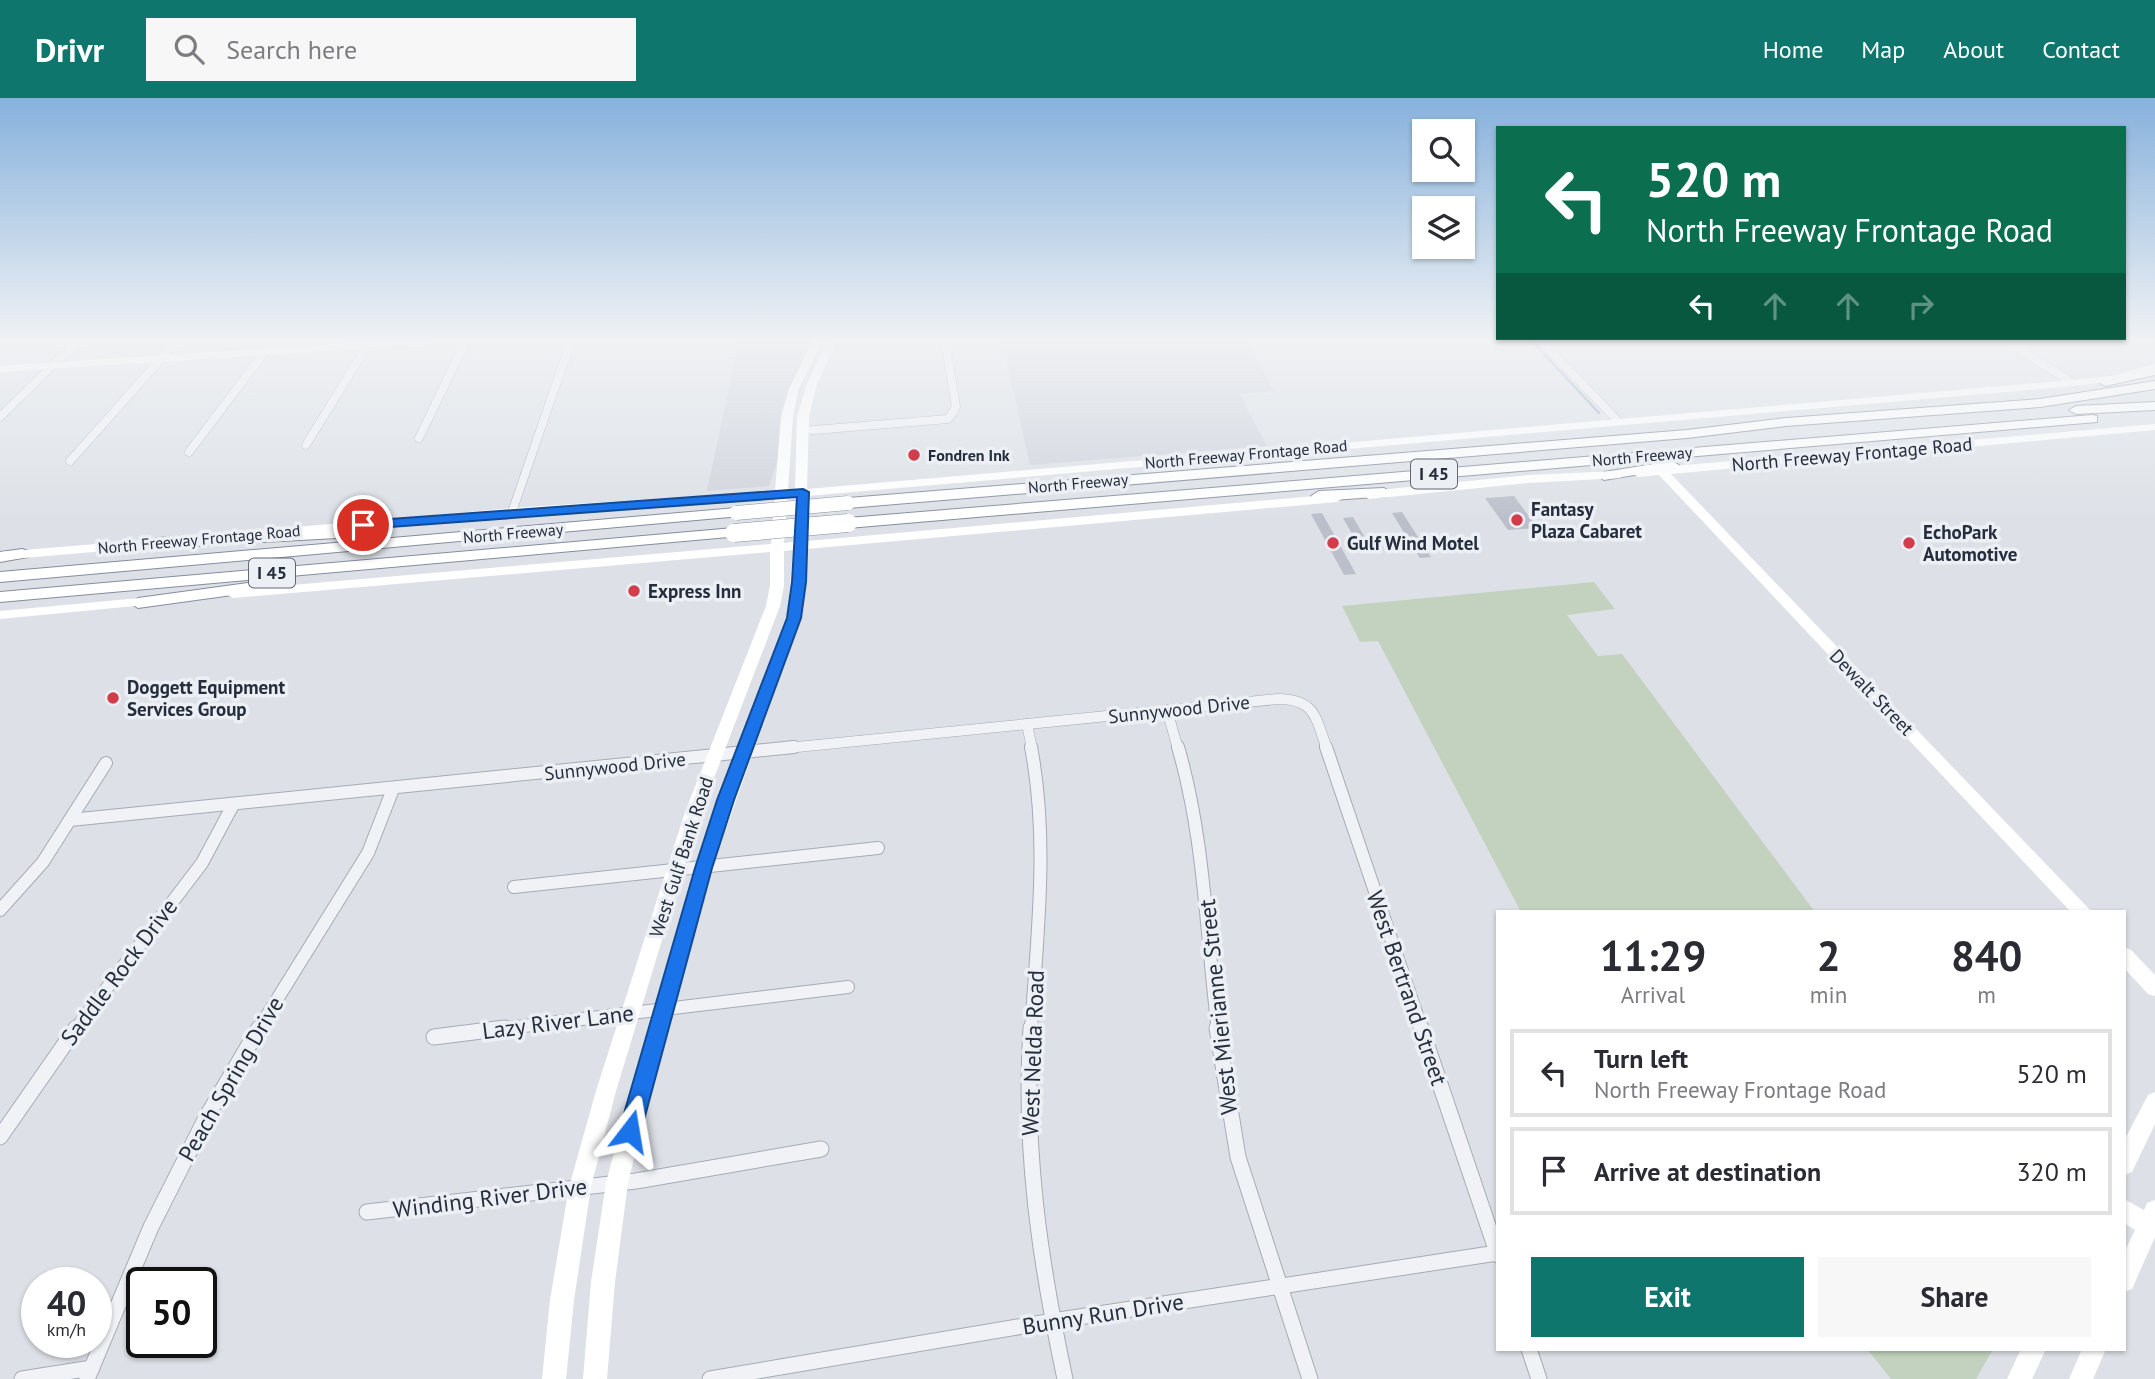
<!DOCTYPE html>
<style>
:root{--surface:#fff;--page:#f7f7f7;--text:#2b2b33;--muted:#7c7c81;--line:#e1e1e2;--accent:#0f766e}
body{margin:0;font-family:"PT Sans",sans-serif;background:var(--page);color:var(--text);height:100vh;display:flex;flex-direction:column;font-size:26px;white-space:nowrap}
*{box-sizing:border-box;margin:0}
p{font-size:23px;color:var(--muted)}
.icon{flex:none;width:38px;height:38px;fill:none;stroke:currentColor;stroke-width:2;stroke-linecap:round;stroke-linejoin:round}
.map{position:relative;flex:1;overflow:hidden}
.drawer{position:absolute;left:1496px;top:812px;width:630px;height:441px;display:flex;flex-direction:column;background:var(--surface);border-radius:0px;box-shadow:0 2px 5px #0004}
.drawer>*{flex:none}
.top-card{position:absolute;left:1496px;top:28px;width:630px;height:214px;border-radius:0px;box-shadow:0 2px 5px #0004;background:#0b6e4f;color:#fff;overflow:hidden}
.buttons{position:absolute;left:1412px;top:21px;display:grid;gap:14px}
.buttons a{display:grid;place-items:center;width:63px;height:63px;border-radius:0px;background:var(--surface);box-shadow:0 2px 5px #0004;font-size:35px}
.speed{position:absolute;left:21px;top:1169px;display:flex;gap:14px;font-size:35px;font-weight:700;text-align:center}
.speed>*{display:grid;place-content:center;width:91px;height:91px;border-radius:50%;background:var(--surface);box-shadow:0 2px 5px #0004;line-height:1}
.speed small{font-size:18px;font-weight:400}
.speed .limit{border:4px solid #111;border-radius:10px;background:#fff;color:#111}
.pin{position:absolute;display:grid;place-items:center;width:60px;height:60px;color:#fff;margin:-30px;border:4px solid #fff;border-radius:50%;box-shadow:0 2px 7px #0007}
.me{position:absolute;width:77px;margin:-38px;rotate:14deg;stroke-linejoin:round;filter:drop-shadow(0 0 5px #0008)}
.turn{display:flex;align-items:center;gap:24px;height:147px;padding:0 35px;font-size:32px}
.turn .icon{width:91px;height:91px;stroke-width:2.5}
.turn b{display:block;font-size:49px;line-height:60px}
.lanes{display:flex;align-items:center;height:66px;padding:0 35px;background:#0003;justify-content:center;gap:35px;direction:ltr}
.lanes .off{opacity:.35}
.eta{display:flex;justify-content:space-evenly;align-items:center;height:119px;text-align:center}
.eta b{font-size:42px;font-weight:700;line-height:49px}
.cta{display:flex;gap:14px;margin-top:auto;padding:14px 35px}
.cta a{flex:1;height:80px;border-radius:0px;background:var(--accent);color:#fff;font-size:28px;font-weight:700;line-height:80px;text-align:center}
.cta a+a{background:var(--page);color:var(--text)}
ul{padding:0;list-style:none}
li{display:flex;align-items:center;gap:21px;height:88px;margin:0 14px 10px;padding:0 21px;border:4px solid var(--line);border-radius:0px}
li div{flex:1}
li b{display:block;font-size:26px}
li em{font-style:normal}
header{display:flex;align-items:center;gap:42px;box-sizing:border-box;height:98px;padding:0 35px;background:var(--accent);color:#fff}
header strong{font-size:33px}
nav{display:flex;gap:38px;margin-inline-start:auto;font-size:24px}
.search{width:490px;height:63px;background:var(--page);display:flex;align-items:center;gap:18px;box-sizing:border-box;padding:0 24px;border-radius:0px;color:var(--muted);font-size:26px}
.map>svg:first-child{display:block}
.built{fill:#cfd3dc}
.green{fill:#c2d2be}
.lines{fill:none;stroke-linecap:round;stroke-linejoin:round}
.stream{stroke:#97acc9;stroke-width:2.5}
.building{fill:#babfca}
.street-far3-casing{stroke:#a6abb4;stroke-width:9}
.street-far2-casing{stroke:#a6abb4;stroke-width:11}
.street-far1-casing{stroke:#a6abb4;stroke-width:14}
.street-casing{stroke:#a6abb4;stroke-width:17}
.highway-casing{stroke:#848d9e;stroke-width:2}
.street-far3{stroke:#f0f2f6;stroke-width:8}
.street-far2{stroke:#f0f2f6;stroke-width:10}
.street-far1{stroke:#f0f2f6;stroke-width:12}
.street{stroke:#f0f2f6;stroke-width:15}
.secondary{fill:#fff;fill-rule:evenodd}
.highway{fill:#fff;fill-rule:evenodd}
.highway-bridge-far1-casing{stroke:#848d9e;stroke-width:15;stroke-linecap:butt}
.highway-bridge-casing{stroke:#848d9e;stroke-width:19;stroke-linecap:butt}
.highway-bridge-far1{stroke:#fff;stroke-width:14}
.highway-bridge{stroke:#fff;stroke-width:18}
.route{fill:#1a73e8;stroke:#114b97;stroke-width:2}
.poi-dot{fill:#d23d4c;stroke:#ecf0f5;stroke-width:2.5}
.labels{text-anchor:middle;stroke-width:7;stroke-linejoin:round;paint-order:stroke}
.far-street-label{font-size:16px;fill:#262e3e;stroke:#ecf0f5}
.far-poi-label{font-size:16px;font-weight:bold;fill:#262e3e;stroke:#ecf0f5;text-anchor:start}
.shield{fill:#ecf0f5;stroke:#616875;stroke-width:2}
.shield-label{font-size:18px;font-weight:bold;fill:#262e3e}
.street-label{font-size:19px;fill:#262e3e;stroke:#ecf0f5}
.poi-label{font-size:19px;font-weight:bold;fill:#262e3e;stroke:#ecf0f5;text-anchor:start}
.near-street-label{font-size:23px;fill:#262e3e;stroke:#ecf0f5}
</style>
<header>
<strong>Drivr</strong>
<div class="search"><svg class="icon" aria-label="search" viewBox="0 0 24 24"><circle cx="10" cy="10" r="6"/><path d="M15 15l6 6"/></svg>Search here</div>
<nav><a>Home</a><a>Map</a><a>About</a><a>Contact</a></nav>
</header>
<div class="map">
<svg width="2155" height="1281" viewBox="0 0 2155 1281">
<rect width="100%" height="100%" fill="#dde1e7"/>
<g class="built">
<polygon points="739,243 817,243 769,388 707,393"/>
<polygon points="1002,243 1246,243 1274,293 1239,296 1267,348 1030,367"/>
</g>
<g class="green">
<polygon points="1594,484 1615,511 1567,517 1598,558 1622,556 1815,814 1521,814 1378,543 1360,544 1342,508"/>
<polygon points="1867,1251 1993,1251 1976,1281 1891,1281"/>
</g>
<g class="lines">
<polyline class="stream" points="1532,243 1599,315"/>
</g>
<g class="building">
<polygon points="1514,398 1525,413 1538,430 1508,432 1485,400"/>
<polygon points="1402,414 1431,459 1420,460 1392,415"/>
<polygon points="1322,415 1356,476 1344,477 1311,416"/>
<polygon points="1353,419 1368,445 1358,446 1343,420"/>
</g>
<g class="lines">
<g class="street-far3-casing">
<g id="street-far3">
<polyline points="1541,243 1618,323"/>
<polyline points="2006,243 2073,285"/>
<polyline points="0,319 59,261 83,243"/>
<polyline points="802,333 948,321 956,309 945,243"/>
<polyline points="419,340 466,243"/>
<polyline points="306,347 370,243"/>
<polyline points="189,354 273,243"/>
<polyline points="70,363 177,243"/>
<polyline points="512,414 571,243"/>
</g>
</g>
<g class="street-far2-casing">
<g id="street-far2">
<polyline points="1167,612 1178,651"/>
<polyline points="1027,626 1032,651"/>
<path d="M777 651 1278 601C1316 601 1316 621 1327 651"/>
</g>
</g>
<g class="street-far1-casing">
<g id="street-far1">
<path d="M1178 649C1205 741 1206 838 1218 932"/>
<polyline points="1326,649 1422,932"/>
<polyline points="70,722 794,649"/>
<polyline points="514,789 878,750"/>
<polyline points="0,812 43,764 106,665"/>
<polyline points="75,932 202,765 233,707"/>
<polyline points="258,932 368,755 393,691"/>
<polyline points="491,932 848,889"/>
<path d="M1031 932C1037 838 1049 743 1031 649"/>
</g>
</g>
<g class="street-casing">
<g id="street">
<path d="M1031 930C1023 1050 1040 1164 1065 1281"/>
<polyline points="1217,930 1238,1059 1310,1281"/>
<polyline points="1421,930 1498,1157"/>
<polyline points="434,939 505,930"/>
<polyline points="0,1039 76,930"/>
<polyline points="367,1114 636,1083 821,1051"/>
<polyline points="1529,1251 1539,1281"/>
<polyline points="22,1281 92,1270"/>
<polyline points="87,1281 151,1129 207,1018 259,930"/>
<polyline points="710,1281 1053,1223 1497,1155"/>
</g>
</g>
<g class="highway-casing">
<g id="highway">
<polygon points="2155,269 2155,277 2105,288 2098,284 2100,281"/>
<polygon points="2155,283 2155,291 2040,309 1786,328 1687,340 848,410 840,405 848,400 1687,332 1786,320 2040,301"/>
<polygon points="2155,304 2155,312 2076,316 2069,312 2076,308"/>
<polygon points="2092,317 2097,318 2097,324 848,430 840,425 848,420"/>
<polygon points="1672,363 1679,367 1677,370 1604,382 1597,378 1604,374"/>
<polygon points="1384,390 1392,395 1389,398 1319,403 1311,398 1319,393"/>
<polygon points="736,410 744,415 741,418 0,484 0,474"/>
<polygon points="368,430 376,435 374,438 156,450 148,445 156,440"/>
<polygon points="734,430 742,435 740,438 0,504 0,494"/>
<polygon points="22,451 28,453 30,456 28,459 0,464 0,454"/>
<polygon points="255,484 261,485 263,489 261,493 138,510 130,505 138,500"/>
</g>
</g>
<use href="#street-far3" class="street-far3"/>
<use href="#street-far2" class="street-far2"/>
<use href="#street-far1" class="street-far1"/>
<use href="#street" class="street"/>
<g class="secondary">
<polygon points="378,243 437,243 432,246 0,274 0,268"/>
<path d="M812 243H822L799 291 793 318 788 392H795L797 319 806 289 826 243H836L816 289 809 319 807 391 2073 282 2110 278 2155 266V272L2110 284 2073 288 807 398V443L1337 396 1343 400 1337 404 806 451V484L801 520 712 770 653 982 628 1085 615 1184 607 1281H583L591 1184 606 1085 633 982 694 770 787 520 793 452 784 453V488L780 508 701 714 616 993 591 1089 574 1202 566 1281H542L550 1202 569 1089 596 993 685 714 766 508 770 488V454L233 500 226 496 233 492 771 446 775 400 512 418 262 440 256 436 262 432 512 410 775 393 781 318 789 291ZM795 399 793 444 784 445 787 400Z"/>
<polygon points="2155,326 2155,332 1671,376 2092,814 2071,814 1659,377 1638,379 1632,375 1638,371"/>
<polygon points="1616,373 1622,377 1620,380 1528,385 1369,401 1363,397 1369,393 1528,377"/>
<polygon points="170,440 175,441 175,447 0,462 0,454"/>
<polygon points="151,499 158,503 156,506 0,521 0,513"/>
<polygon points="2124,849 2131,852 2155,877 2155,898 2148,896 2124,870"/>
<polygon points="2155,994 2155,1026 2132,1074 2124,1077 2124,1043 2148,997"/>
<polygon points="2124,1101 2144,1112 2147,1105 2155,1102 2155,1139 2132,1191 2124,1194 2124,1155 2135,1132 2124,1125"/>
<polygon points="2021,1251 2046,1251 2032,1281 2007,1281"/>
<polygon points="2082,1251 2106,1251 2093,1281 2069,1281"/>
</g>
<use href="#highway" class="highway"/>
<g class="highway-bridge-far1-casing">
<g id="highway-bridge-far1">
<polyline points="736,415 848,405"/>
<polyline points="842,426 848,425"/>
</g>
</g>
<g class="highway-bridge-casing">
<polyline id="highway-bridge" points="734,435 848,425"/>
</g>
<use href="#highway-bridge-far1" class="highway-bridge-far1"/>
<use href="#highway-bridge" class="highway-bridge"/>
</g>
<linearGradient id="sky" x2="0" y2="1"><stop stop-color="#87b1dc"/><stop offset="0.57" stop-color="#f0f2f4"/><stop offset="1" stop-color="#f0f2f4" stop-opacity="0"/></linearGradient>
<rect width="2155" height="423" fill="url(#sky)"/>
<polygon class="route" points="803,391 809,394 806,484 801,520 734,702 712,770 641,1033 638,1040 630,1043 622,1040 619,1033 695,770 717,702 787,520 792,484 797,399 363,431 356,427 363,423"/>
<g class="poi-dot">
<circle cx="914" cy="357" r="7"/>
<circle cx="1517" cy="422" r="7"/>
<circle cx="1333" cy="445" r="7"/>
<circle cx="1909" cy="445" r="7"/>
<circle cx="634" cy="493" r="7"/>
<circle cx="113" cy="600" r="7"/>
</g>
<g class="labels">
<g class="far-street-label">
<text transform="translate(1246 356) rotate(-5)" y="6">North Freeway Frontage Road</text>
<text transform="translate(1642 358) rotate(-5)" y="6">North Freeway</text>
<text transform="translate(1078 385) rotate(-5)" y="6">North Freeway</text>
<text transform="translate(513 435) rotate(-5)" y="6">North Freeway</text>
<text transform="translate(199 441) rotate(-5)" y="6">North Freeway Frontage Road</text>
</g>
<g class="far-poi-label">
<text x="928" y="363">Fondren Ink</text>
</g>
<g class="shield">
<rect x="1411" y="361.5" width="46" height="29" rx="5"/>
<rect x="249" y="460.5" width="46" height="29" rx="5"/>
</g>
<g class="shield-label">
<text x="1434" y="382">I 45</text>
<text x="272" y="481">I 45</text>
</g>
<g class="street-label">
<text transform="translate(1852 356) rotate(-5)" y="7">North Freeway Frontage Road</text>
<text transform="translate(1872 594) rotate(46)" y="7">Dewalt Street</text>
<text transform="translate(1179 611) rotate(-6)" y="7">Sunnywood Drive</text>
<text transform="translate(615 668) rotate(-6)" y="7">Sunnywood Drive</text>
<text transform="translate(681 759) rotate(-72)" y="7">West Gulf Bank Road</text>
</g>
<g class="poi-label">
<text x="1531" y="418">Fantasy<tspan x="1531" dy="22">Plaza Cabaret</tspan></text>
<text x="1923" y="441">EchoPark<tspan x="1923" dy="22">Automotive</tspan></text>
<text x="1347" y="452">Gulf Wind Motel</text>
<text x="648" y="500">Express Inn</text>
<text x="127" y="596">Doggett Equipment<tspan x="127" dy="22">Services Group</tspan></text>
</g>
<g class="near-street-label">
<text transform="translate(119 874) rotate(-53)" y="8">Saddle Rock Drive</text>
<text transform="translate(1407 890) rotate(71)" y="8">West Bertrand Street</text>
<text transform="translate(1218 909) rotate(-96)" y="8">West Mierianne Street</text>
<text transform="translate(558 924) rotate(-7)" y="8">Lazy River Lane</text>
<text transform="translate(1033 955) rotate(-88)" y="8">West Nelda Road</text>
<text transform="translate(231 981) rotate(-60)" y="8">Peach Spring Drive</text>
<text transform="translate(490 1100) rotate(-7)" y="8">Winding River Drive</text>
<text transform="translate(1103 1216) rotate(-9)" y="8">Bunny Run Drive</text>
</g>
</g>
</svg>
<div class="buttons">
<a><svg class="icon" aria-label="search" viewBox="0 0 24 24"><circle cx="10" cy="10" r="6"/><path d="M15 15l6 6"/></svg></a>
<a><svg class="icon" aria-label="layers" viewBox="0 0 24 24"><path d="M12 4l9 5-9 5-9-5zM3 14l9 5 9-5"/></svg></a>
</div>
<div class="speed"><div>40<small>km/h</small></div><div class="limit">50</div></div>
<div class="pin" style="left:363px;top:427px;background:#d93025"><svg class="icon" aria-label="arrive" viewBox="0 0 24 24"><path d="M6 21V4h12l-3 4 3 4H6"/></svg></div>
<svg class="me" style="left:630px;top:1033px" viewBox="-20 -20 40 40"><path d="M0-17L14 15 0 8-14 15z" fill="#1a73e8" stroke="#fff" stroke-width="4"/></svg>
<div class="top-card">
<div class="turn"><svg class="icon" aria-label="left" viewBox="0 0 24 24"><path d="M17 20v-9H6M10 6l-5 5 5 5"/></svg><div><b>520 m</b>North Freeway Frontage Road</div></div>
<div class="lanes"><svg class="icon" aria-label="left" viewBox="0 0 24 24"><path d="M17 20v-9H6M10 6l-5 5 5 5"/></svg><svg class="icon off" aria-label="ahead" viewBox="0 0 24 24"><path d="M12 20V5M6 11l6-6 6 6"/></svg><svg class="icon off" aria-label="ahead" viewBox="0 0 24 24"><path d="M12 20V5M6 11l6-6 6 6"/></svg><svg class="icon off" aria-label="right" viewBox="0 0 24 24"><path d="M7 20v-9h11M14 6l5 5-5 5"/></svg></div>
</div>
<section class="drawer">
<div class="eta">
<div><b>11:29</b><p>Arrival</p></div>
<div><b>2</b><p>min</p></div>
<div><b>840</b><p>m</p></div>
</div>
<ul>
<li><svg class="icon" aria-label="left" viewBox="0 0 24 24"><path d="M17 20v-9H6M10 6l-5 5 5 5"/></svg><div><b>Turn left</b><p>North Freeway Frontage Road</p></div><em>520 m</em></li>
<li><svg class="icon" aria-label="arrive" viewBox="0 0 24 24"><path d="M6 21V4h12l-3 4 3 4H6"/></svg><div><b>Arrive at destination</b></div><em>320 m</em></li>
</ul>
<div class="cta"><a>Exit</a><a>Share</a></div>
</section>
</div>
